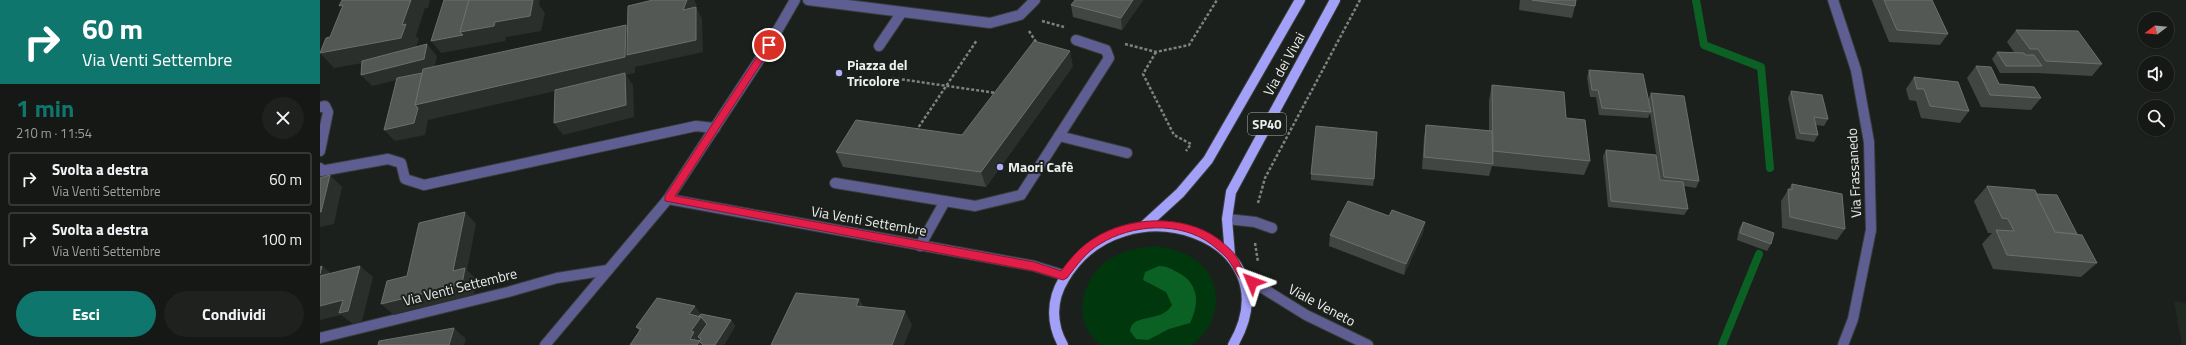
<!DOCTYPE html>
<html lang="it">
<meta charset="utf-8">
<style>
:root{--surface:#151815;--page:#1e211e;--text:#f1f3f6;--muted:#9da0a0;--line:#343734;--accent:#0f766e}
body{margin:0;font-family:"Titillium Web",sans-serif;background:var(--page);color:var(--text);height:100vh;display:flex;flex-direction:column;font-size:15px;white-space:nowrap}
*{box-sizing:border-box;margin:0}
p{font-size:13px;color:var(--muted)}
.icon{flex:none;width:22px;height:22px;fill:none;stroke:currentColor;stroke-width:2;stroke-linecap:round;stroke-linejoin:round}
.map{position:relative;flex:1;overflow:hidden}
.drawer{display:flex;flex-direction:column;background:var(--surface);width:320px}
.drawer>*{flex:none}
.guide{background:#0f766e;color:#fff;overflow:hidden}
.needle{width:26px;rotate:254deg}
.fabs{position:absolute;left:1818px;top:12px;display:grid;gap:8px}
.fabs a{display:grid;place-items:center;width:36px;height:36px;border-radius:50%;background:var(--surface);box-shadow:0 1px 3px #0004,0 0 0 1px var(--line);font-size:20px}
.pin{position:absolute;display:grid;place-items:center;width:34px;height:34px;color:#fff;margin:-17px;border:2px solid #fff;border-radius:50%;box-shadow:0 1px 4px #0007}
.me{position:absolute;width:44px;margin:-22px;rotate:314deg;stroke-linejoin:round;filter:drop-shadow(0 0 3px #0008)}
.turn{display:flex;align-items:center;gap:14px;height:84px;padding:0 16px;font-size:18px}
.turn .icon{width:52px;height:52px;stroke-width:2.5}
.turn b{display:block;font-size:28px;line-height:34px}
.round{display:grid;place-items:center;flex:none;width:42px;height:42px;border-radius:21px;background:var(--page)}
.summary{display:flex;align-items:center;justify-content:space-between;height:68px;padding:0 16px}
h1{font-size:24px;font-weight:700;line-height:30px;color:var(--accent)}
.primary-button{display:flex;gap:8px;margin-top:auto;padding:8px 16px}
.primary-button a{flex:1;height:46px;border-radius:24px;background:var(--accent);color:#fff;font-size:16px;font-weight:700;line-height:46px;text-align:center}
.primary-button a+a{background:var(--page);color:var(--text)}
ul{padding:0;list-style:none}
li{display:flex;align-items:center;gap:12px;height:54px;margin:0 8px 6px;padding:0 8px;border:2px solid var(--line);border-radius:4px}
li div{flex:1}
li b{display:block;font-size:15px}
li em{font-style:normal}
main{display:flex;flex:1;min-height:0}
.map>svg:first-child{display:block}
.built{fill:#212a22}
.green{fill:#00370d}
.water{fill:#0a6123}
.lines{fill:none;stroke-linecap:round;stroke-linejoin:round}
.stream{stroke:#0a6123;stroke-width:8}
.minor-casing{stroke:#393d39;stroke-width:12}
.major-casing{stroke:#393d39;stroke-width:12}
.path{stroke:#7e827f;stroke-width:2.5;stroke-dasharray:3 2;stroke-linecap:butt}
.minor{stroke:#5f5e92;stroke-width:10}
.major{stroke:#a2a0f7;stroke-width:10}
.wall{fill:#414642}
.shaded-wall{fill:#2a2f2b}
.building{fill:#535854;stroke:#6b706c}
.route{fill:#e11d48;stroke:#92132f}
.poi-dot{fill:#aeaefa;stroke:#1c201c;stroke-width:1.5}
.labels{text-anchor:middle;stroke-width:4;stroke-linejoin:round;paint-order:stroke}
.shield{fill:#1c201c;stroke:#aeb1ae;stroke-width:1}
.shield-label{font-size:13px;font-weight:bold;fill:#ecefed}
.street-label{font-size:14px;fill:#ecefed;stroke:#1c201c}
.poi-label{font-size:14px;font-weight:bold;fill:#ecefed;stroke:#1c201c;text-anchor:start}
</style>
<main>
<section class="drawer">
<div class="guide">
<div class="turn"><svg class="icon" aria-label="right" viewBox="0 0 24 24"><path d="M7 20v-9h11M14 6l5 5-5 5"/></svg><div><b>60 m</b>Via Venti Settembre</div></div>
</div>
<div class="summary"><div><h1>1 min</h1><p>210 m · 11:54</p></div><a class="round"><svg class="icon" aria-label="close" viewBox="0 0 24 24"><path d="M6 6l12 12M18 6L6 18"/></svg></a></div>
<ul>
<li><svg class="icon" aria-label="right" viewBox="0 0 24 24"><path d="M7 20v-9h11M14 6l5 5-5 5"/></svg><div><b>Svolta a destra</b><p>Via Venti Settembre</p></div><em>60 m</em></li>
<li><svg class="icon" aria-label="right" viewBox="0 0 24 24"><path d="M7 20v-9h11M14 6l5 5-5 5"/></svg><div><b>Svolta a destra</b><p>Via Venti Settembre</p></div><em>100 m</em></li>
</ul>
<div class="primary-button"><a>Esci</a><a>Condividi</a></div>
</section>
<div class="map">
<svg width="1866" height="345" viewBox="0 0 1866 345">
<rect width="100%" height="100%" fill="#1c201c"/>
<polygon class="built" points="1854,301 1866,303 1866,345 1862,345"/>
<path class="green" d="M835 246C851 248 865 252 878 262 906 284 899 327 871 345H781C751 323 760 280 788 260 802 251 818 248 835 246Z"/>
<path class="water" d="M839 266C847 266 851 269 857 272 879 283 880 303 870 323L849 329 828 340 816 339 810 331C812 312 841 324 852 305L846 292 823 280 825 272Z"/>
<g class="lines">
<g class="stream">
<polyline points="1376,0 1384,45 1441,67 1450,168"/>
<polyline points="1402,345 1439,254"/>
</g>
<g class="minor-casing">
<g id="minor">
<polyline points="488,0 670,23 700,15 715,0"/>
<polyline points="1513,0 1536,70 1549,142 1551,230 1533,319 1523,345"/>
<polyline points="559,46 582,12"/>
<polyline points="0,107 5,106 8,112 0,151"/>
<polyline points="739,136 807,153"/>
<polyline points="0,168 1,171 68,159 81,163 85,179 104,185 376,126 395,128"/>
<polyline points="515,183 655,206 701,195 789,58 786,50 756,40"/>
<polyline points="348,199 714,266 743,275"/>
<polyline points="907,219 935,222 952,228"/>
<polyline points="600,246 625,201"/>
<polyline points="923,276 986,315 1048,345"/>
<polyline points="0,338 188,292 237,278 288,270"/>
<polyline points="225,345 348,199 449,45 475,0"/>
</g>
</g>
<g class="major-casing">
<g id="major">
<polyline points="825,225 860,193 888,160 980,0"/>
<polyline points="910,255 907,219 911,192 1015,0"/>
<path d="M743 345C731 324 731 300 744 279 804 177 976 237 913 345"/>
</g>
</g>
<g class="path">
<polyline points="722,21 744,27"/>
<polyline points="709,31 716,42 714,43"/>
<polyline points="805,44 836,52 869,45 897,0"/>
<polyline points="836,52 823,74 854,135 871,144 866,151"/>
<polyline points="572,78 676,93"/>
<polyline points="596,131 657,40"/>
<polyline points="938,203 945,178 1040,0"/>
<polyline points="935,243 938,262"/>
</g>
<use href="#minor" class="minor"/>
<use href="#major" class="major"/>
</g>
<g class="wall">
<polygon points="755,0 823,0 802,30 753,17 751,5"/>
<polygon points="1200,0 1256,0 1255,6 1252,18 1199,10"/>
<polygon points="1552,0 1612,0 1628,34 1620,45 1569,42"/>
<polygon points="1696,30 1782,64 1772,76 1716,73 1680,73 1672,59 1677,52 1694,52 1687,42"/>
<polygon points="753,66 666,187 523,167 516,152 642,135"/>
<polygon points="1656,66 1679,84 1721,98 1711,110 1661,107 1647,78"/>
<polygon points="1269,70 1328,100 1331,93 1379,181 1376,188 1364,186 1368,209 1364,215 1288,207 1283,156 1286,150 1340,180 1330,113 1328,118 1279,115 1276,97 1270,97 1267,77"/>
<polygon points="1594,77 1649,111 1640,123 1601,118 1596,101 1589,100 1586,89"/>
<polygon points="1172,85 1246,118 1270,161 1264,175 1172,166 1169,176 1102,169 1104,137 1106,125 1169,131 1169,100"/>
<polygon points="1471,91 1508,119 1504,126 1496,125 1498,135 1494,142 1476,139 1468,98"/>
<polygon points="991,174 1054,179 1053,186 991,180"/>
<polygon points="1472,184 1525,229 1517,240 1462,228 1461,201"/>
<polygon points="1667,186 1716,194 1757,234 1777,263 1761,277 1673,269 1662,244 1672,233 1668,233 1654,201"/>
<polygon points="1105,222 1103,233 1084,275 1009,246 1010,235"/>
<polygon points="1423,222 1451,244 1447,251 1417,240 1419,229"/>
<polygon points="381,314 411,320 415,326 404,345 310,345 319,331 316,327"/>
</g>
<g class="shaded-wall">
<polygon points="91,0 110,0 108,8 105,8 96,36 99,39 94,54 14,68 0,53 82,25"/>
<polygon points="208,0 220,0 219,5 225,13 221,31 186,37 185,41 121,53 111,41 175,22"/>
<polygon points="367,0 374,0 377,5 376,7 382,19 383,52 315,67 315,73 306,75 313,85 314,117 243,135 234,123 305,75 108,120 105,135 75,141 64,130 95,105 106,73 52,86 41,75 107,44 117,56 114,71 306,25 315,40 363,10"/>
<polygon points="813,0 823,0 802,30 801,18"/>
<polygon points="750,51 753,66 666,187 661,172"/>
<polygon points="10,175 22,187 14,224 0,227 0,212"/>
<polygon points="145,212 156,224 147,270 156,279 154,295 74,315 61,304 133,271"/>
<polygon points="1105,222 1103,233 1084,275 1086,264"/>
<polygon points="2,266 16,277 0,276 0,274"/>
<polygon points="40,266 53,277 42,321 33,324 21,315 0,320 0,306"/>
<polygon points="539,299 547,312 536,306"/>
<polygon points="375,306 385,320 392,330 385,345 374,345 370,339 371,331 369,314"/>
<polygon points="585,311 592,325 584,345 572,345"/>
<polygon points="411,320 415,326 404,345 395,345"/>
<polygon points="134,328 146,339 144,345 129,345"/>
</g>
<g class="building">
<polygon points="22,0 91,0 82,25 86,24 81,38 0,53 6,38 10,37 23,5 19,6"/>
<polygon points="124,0 149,0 140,32 143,35 111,41"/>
<polygon points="149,0 213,0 210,16 175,22 174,26 140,32"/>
<polygon points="333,0 367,0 363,10 376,7 376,40 307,55 308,6"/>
<polygon points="755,0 813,0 801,18 751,5"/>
<polygon points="1212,0 1256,0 1255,6"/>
<polygon points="1564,0 1612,0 1628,34 1577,30"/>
<polygon points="306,25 305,57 95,105 103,69"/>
<polygon points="1696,30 1758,31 1782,64 1726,61 1718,49 1710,49"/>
<polygon points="714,41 750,51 661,172 516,152 536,120 642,135"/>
<polygon points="107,44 104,59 41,75 42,61"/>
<polygon points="1677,52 1704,53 1705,55 1714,55 1722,66 1686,66"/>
<polygon points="1656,66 1671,67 1679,84 1714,87 1721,98 1670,95"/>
<polygon points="1269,70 1323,74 1331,112 1282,108 1278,90 1272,90"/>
<polygon points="102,73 95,105 98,108 94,123 64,130 77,78"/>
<polygon points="305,73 306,105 234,123 235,90"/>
<polygon points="1594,77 1638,82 1649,111 1610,106 1604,89 1597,89"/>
<polygon points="1172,85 1244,92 1246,118 1265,120 1270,161 1173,151"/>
<polygon points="1471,91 1502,95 1508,119 1494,117 1498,135 1480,133"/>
<polygon points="1331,93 1364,96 1379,181 1344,177"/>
<polygon points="1106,125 1172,131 1173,164 1104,157"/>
<polygon points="996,126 1057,132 1054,179 991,174"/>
<polygon points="1286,150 1336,155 1340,180 1363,182 1368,209 1291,201"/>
<polygon points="10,175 1,212 0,212 0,178"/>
<polygon points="1472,184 1522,194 1525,229 1470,217 1468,189 1472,190"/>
<polygon points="1667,186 1715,190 1735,232 1762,235 1777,263 1687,255 1676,230 1694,231 1688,219 1682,218"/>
<polygon points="1716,194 1737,195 1757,234 1735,232"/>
<polygon points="1028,201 1069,216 1072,210 1105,222 1086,264 1010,235"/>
<polygon points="145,212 133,271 145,268 142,284 61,304 67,281 87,276 99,223"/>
<polygon points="1423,222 1454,233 1451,244 1420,233"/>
<polygon points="2,266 0,274 0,267"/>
<polygon points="40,266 28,311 19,313 23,300 0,306 0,276"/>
<polygon points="476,293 539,299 536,306 585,311 572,345 451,345"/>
<polygon points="337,298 375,306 369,314 381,317 371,331 374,332 370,339 380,341 377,345 310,345 321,329 316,327"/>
<polygon points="381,314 411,320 395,345 383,345 379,341 381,339 378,337 387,324 381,317 379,316"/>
<polygon points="134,328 129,345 58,345 59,341"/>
</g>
<path class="route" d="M446 43H449L453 45 355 196 714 262 741 271C751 258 760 247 773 239 808 216 863 214 897 238 903 243 911 249 915 255 919 260 921 268 926 273 930 277 935 277 937 282L932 287C917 281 916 269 907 258 902 253 896 248 891 244 860 221 812 224 780 244 766 252 757 265 747 278L743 280 714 271 345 201V196Z"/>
<g class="poi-dot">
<circle cx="519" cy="73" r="4"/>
<circle cx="680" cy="167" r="4"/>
</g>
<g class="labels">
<rect class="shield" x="928" y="113" width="38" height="22" rx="3"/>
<g class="shield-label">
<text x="947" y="129">SP40</text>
</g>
<g class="street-label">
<text transform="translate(964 64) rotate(-61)" y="5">Via dei Vivai</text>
<text transform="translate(1534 173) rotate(-93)" y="5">Via Frassanedo</text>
<text transform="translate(549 221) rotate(10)" y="5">Via Venti Settembre</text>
<text transform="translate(140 287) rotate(-14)" y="5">Via Venti Settembre</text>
<text transform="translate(1002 305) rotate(28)" y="5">Viale Veneto</text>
</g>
<g class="poi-label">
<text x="527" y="70">Piazza del<tspan x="527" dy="16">Tricolore</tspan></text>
<text x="688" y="172">Maori Cafè</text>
</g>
</g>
</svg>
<div class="fabs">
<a><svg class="needle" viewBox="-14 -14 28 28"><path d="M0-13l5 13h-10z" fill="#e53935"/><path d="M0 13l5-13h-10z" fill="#9da0a0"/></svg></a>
<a><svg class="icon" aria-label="sound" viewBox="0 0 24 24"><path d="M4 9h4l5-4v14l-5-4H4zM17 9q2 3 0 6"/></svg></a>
<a><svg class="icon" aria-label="search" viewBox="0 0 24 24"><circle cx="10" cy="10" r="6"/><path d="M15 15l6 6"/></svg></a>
</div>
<div class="pin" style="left:449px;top:45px;background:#d93025"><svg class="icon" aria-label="arrive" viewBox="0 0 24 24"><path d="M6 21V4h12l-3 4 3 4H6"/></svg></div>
<svg class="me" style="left:932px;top:282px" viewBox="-20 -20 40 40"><path d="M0-17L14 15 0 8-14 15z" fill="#e11d48" stroke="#fff" stroke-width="4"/></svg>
</div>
</main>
